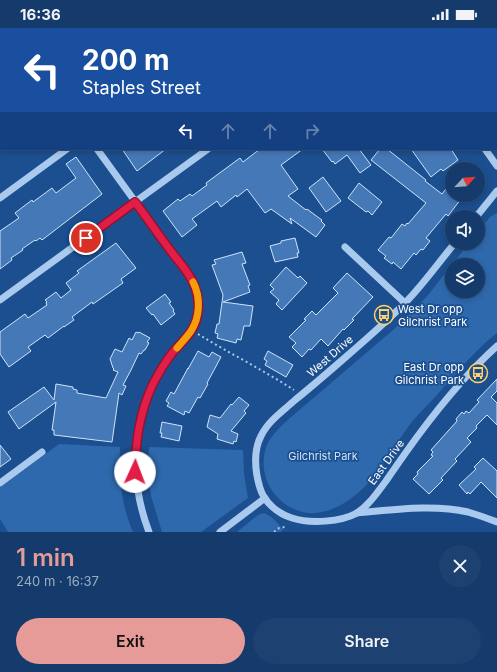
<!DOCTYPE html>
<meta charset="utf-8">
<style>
:root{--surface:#143b6b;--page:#1d4271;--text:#f1f3f6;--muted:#9dadc1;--line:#33557e;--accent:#e69b98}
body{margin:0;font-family:Inter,sans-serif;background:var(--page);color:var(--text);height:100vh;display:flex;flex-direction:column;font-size:15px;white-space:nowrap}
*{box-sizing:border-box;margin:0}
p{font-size:13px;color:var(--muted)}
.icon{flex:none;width:22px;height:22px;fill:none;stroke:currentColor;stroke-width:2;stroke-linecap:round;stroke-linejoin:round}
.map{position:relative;height:504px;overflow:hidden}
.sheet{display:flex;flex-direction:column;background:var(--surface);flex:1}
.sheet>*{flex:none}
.guide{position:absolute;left:0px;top:0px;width:497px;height:122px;box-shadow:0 2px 6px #0003,0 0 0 1px var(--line);background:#1a4fa0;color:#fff;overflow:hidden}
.needle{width:26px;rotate:64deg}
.fabs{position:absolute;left:445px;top:134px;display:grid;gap:8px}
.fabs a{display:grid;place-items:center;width:40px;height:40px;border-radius:50%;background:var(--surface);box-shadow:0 2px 6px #0003,0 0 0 1px var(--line);font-size:20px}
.pin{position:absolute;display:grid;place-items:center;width:34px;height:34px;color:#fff;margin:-17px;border:2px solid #fff;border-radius:50%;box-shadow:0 1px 4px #0007}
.me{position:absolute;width:44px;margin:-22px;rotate:2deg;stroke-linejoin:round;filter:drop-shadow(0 0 3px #0008)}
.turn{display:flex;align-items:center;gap:14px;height:84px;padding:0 16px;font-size:18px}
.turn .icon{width:52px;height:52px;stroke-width:2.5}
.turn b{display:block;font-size:28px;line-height:34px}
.lanes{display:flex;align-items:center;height:38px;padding:0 16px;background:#0003;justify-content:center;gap:20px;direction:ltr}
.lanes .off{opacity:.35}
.round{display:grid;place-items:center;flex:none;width:42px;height:42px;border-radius:21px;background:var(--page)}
.headline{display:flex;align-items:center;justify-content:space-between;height:68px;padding:0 16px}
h1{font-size:24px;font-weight:600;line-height:30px;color:var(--accent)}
.primary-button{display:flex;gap:8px;margin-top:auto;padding:8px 16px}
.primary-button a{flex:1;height:46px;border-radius:24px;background:var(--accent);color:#111;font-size:16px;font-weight:600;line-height:46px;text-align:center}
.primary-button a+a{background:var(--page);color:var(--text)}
.status{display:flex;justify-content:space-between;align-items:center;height:28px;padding:0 20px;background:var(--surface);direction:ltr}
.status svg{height:11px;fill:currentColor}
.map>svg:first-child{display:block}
.green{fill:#2e69ad;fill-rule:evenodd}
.building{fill:#4478b7;stroke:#cfe3fa}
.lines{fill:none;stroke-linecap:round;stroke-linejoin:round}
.highway-tunnel{stroke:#3d69a0;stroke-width:12;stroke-dasharray:12 6;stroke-linecap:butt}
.path{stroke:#a9c9ee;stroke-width:2;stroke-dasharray:2 3;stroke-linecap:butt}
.minor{stroke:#a9c9ee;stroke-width:7}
.route-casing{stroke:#92132f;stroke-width:10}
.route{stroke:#e11d48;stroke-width:7}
.slow{stroke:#f59e0b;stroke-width:7}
.labels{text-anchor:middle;stroke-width:3.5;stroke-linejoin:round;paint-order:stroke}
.poi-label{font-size:11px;fill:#fff;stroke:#1b4f8f;text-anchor:start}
.street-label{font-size:11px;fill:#fff;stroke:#1b4f8f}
.park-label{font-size:11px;fill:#cfe3fa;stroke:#1b4f8f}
</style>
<div class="status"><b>16:36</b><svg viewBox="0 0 49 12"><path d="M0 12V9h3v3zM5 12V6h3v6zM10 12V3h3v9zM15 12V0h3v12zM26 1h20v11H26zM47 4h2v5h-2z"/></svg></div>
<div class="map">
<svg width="497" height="504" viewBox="0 0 497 504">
<rect width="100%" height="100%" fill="#1b4f8f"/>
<g class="green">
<path d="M497 185V305C491 310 484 315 479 321 466 333 454 348 442 361 432 373 421 383 411 395 391 421 374 457 346 474 335 481 321 486 308 485 276 481 255 447 267 417 272 406 281 398 290 390L393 302 412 284 428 267 469 215H478V204L490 189ZM452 237H478V263H452Z"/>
<path d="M59 416 120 419C119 448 121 477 133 504H8L0 491V459Z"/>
<polygon points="149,419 243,422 244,446 248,470 201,504 162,504 151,468 148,440"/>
<path d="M264 485C272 488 278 495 283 502L280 504H237L258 487Z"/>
</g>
<g class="building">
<polygon points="122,121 166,121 137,143"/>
<polygon points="260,121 303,121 281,137 298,161 288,168 306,182 307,181 319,190 322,192 321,193 325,197 316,209 290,190 292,196 271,181 265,185 247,161 237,169 236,167 221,179 217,173 192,191 197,197 182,209 163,183 178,171 180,173 190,166 192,168 207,157 206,155 240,130 243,134"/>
<polygon points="322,121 359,121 371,137 360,145 347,127 335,136 333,133 332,134"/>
<polygon points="380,121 387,121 426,152 425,153 442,166 452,153 452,167 464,167 448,188 446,186 426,210 430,213 423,222 421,221 416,227 414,225 401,241 393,234 392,236 384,230 386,228 378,222 389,209 391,210 402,196 405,198 407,195 408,196 426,175 371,132"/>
<polygon points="411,121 451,121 458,132 443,143 441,141 431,149"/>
<polygon points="76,129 102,166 46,209 42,212 40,210 36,213 35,212 22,221 23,222 11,230 12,232 0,241 0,203 19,190 15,185 32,172 33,174 52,160 56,165 76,150 66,136"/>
<polygon points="323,149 341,173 326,184 309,160"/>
<polygon points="359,155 382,174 372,187 368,183 366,184 348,170"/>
<polygon points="295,210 299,225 297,225 298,229 275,234 270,218 281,215 281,213"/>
<polygon points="116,215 136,240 121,251 123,255 93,276 92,274 72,289 74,292 64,299 64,298 48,310 45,307 28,319 31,323 9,339 0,326 0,304 25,286 28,290 47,277 46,275 47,274 45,272 56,264 61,270 71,262 66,255 79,245 77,243"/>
<polygon points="242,224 246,235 242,236 250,257 248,258 250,264 223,274 253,278 250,298 244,298 241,312 237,311 236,315 217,310 218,306 215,305 217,296 219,296 223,267 212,237 216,236 214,232"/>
<polygon points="286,239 298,250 300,248 307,255 282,282 276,276 279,272 270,264 274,261 270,257"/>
<polygon points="347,245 373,269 352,291 354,292 344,302 343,301 328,318 321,311 311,322 309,321 302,329 292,319 296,315 289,309 306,292 304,291 312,283 316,287 338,265 333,260"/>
<polygon points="165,266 171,274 169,275 174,282 173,283 175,286 161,297 153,286 152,287 146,280"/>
<polygon points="136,304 138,305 139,304 150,310 147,314 149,315 145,322 144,322 141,326 139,325 131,342 123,357 126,358 122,367 119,365 112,414 54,407 54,402 52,402 56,374 19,401 8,384 44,359 54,372 56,356 73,359 73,361 77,362 77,365 106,370 118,344 113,342 114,341 113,340 110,331 115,321 122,324 129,310 132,312"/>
<polygon points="198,323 209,329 212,324 221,329 207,355 208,356 200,370 198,369 189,385 185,383 184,387 167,378 169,375 166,373 171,364 174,366 188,340 188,341"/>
<polygon points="268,323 293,337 286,349 265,337 267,333 264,331"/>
<polygon points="497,351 497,363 491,369 497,375 497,397 487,387 476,398 477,400 467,410 471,414 455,431 457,433 441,450 443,452 429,466 413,451 418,446 417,444 433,428 431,427 433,424 431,422 457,393 456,391 462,384 464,386 466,383 469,385 479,374 477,372"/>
<polygon points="239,369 249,377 244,383 246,385 231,403 238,406 236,414 234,413 233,416 217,411 218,406 207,399 210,387 220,390 231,376 232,377"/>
<polygon points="162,394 182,398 179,413 161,409 162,405 160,405"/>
<polygon points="0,417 11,431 0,439"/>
<polygon points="483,430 497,443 497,470 481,454 470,466 468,464 467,466 459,457 476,441 474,439"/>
</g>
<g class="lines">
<g class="highway-tunnel">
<polyline points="490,0 491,1"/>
<polyline points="496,10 497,12"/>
</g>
<g class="path">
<path d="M198 306C229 325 263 342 294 362"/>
<polyline points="274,504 279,500 285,499"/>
</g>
<g class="minor">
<polyline points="396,0 397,1"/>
<polyline points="91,1 92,0"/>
<polyline points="231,1 233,0"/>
<polyline points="373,1 375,0"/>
<polyline points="0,67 1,67"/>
<path d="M97 121 190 249C199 266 202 287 190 304 184 313 175 321 169 330 159 344 151 359 145 376 130 416 134 465 149 504"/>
<polyline points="485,121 497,138"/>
<polyline points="0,170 67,121"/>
<polyline points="476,189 497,163"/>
<path d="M455 215C438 235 423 257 404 276 384 296 362 315 340 334 325 347 310 360 295 372 283 383 268 393 261 408 253 423 255 444 260 460 264 474 278 486 292 490 310 496 341 494 357 485 369 477 377 465 386 453 397 437 408 421 420 405 443 374 468 344 497 318"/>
<polyline points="345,219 405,275"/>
<polyline points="0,272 208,121"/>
<polyline points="0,455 42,424"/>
<path d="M357 485C393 482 432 476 468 484 478 487 487 490 497 494"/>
<polyline points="220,504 265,470"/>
</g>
</g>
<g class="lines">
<g class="route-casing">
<path id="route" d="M86 210 135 174C148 191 160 209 173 226 181 236 191 247 195 259 200 273 200 290 191 303 186 311 179 317 173 324 165 334 158 346 152 358 139 387 136 412 135 444"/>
</g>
<use href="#route" class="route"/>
<path class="slow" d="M177 320C182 314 187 309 191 303 200 289 201 269 193 254"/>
</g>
<defs>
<g id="bus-ring" transform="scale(1)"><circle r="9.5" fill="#1b4f8f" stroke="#ffd166" stroke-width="1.5"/><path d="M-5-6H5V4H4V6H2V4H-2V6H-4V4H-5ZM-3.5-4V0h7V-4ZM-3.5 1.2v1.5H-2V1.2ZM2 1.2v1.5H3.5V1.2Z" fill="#ffd166"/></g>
</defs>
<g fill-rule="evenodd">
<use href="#bus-ring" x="384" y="287"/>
<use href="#bus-ring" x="478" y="345"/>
</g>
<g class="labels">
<g class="poi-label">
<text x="398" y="285">West Dr opp<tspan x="398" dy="13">Gilchrist Park</tspan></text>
<text x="464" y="343" text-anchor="end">East Dr opp<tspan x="464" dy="13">Gilchrist Park</tspan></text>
</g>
<g class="street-label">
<text transform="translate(330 328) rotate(-41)" y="4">West Drive</text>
<text transform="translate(386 434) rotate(-54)" y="4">East Drive</text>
</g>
<g class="park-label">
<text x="323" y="432">Gilchrist Park</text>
</g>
</g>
</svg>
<div class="fabs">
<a><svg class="needle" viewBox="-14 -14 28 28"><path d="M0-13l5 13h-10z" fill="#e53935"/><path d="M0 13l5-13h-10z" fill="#9dadc1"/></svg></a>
<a><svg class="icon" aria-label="sound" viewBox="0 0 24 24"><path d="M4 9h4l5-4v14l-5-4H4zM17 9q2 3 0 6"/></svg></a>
<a><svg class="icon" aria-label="layers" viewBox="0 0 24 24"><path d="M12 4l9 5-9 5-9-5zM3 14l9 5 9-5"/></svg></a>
</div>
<div class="pin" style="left:86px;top:210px;background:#d93025"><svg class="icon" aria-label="arrive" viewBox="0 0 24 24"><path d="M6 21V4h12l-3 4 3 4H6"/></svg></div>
<svg class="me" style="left:135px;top:444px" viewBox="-20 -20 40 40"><circle r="19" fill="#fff"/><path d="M0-13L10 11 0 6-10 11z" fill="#e11d48"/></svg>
<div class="guide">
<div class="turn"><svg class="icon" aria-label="left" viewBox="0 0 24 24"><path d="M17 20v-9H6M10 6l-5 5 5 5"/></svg><div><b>200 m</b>Staples Street</div></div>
<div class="lanes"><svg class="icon" aria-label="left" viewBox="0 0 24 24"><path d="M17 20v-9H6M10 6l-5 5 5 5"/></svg><svg class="icon off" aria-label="ahead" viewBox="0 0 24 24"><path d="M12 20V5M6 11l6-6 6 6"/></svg><svg class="icon off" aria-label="ahead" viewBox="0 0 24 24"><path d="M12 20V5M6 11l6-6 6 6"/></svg><svg class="icon off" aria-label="right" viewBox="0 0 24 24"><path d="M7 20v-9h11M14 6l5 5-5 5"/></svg></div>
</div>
</div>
<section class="sheet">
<div class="headline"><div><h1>1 min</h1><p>240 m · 16:37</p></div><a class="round"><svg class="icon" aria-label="close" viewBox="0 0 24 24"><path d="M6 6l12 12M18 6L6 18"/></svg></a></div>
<div class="primary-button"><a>Exit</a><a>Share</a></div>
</section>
